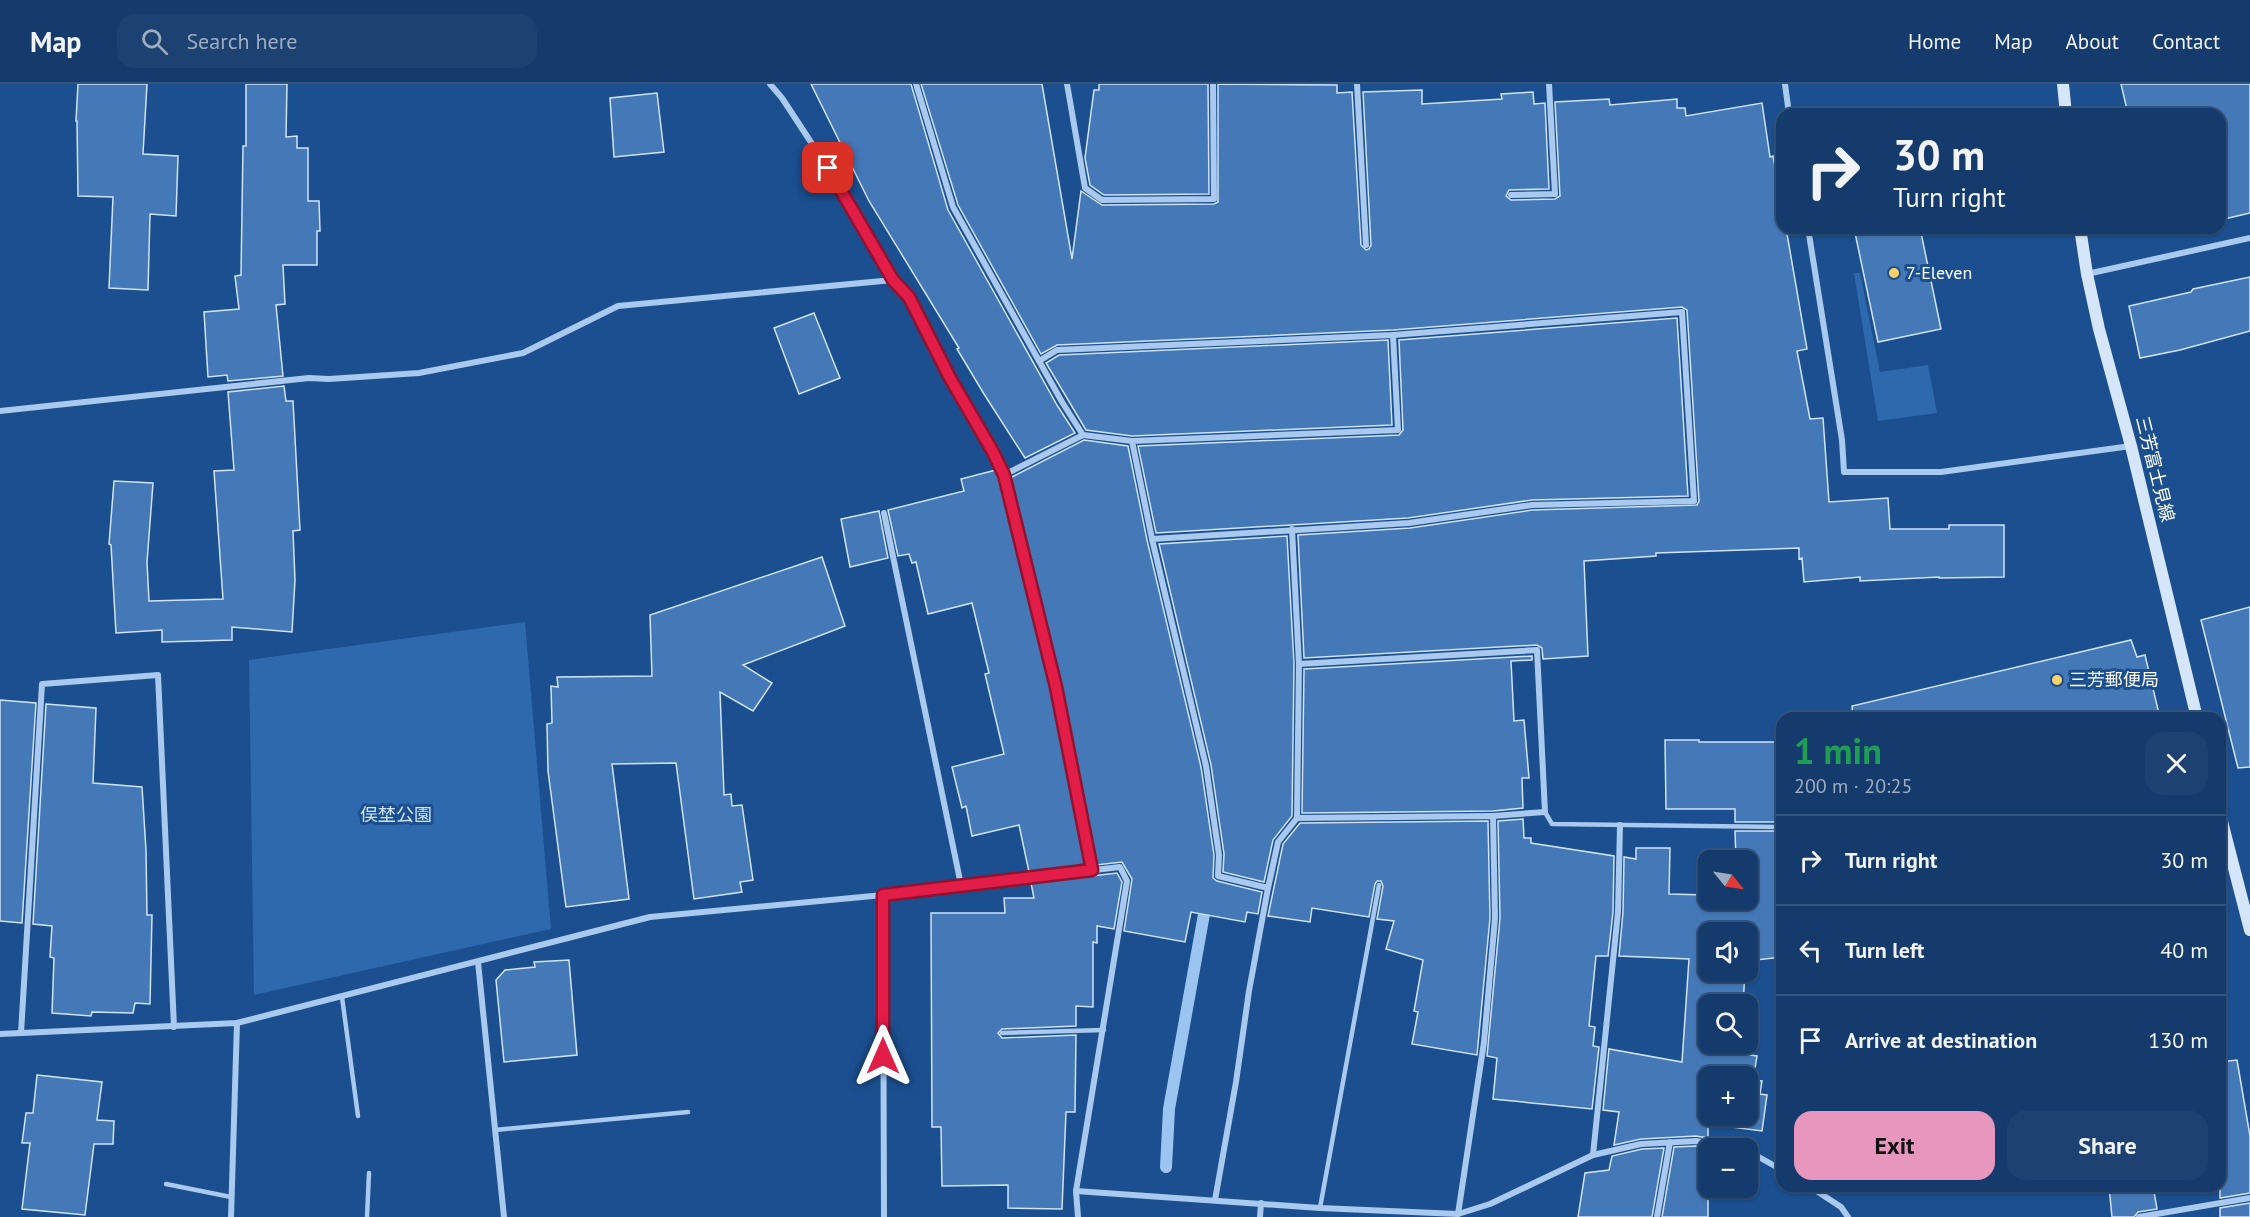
<!DOCTYPE html>
<meta charset="utf-8">
<style>
:root{--surface:#143b6b;--page:#1d4271;--text:#f1f3f6;--muted:#9dadc1;--line:#33557e;--accent:#e797bd}
body{margin:0;font-family:"PT Sans","Noto Sans JP",sans-serif;background:var(--page);color:var(--text);height:100vh;display:flex;flex-direction:column;font-size:22px;white-space:nowrap}
*{box-sizing:border-box;margin:0}
p{font-size:20px;color:var(--muted)}
.icon{flex:none;width:33px;height:33px;fill:none;stroke:currentColor;stroke-width:2;stroke-linecap:round;stroke-linejoin:round}
.map{position:relative;flex:1;overflow:hidden}
.drawer{position:absolute;left:1776px;top:628px;width:450px;height:480px;display:flex;flex-direction:column;background:var(--surface);border-radius:18px;box-shadow:0 2px 4px #0004,0 0 0 2px var(--line)}
.drawer>*{flex:none}
.guide{position:absolute;left:1776px;top:24px;width:450px;height:126px;border-radius:18px;box-shadow:0 2px 4px #0004,0 0 0 2px var(--line);background:#143b6b;color:var(--text);overflow:hidden}
.needle{width:39px;rotate:120deg}
.controls{position:absolute;left:1698px;top:766px;display:grid;gap:12px}
.controls a{display:grid;place-items:center;width:60px;height:60px;border-radius:12px;background:var(--surface);box-shadow:0 2px 4px #0004,0 0 0 2px var(--line);font-size:30px}
.pin{position:absolute;display:grid;place-items:center;width:51px;height:51px;color:#fff;margin:-26px;border-radius:12px;box-shadow:0 3px 9px #0006}
.me{position:absolute;width:66px;margin:-33px;rotate:0deg;stroke-linejoin:round;filter:drop-shadow(0 0 4px #0008)}
.turn{display:flex;align-items:center;gap:21px;height:126px;padding:0 18px;font-size:27px}
.turn .icon{width:78px;height:78px;stroke-width:2.5}
.turn b{display:block;font-size:42px;line-height:51px}
.round{display:grid;place-items:center;flex:none;width:63px;height:63px;border-radius:18px;background:var(--page)}
.headline{display:flex;align-items:center;justify-content:space-between;height:102px;padding:0 18px}
h1{font-size:36px;font-weight:600;line-height:45px;color:#1e9e55}
.action{display:flex;gap:12px;margin-top:auto;padding:12px 18px}
.action a{flex:1;height:69px;border-radius:18px;background:var(--accent);color:#111;font-size:24px;font-weight:600;line-height:69px;text-align:center}
.action a+a{background:var(--page);color:var(--text)}
ul{padding:0;list-style:none}
li{display:flex;align-items:center;gap:18px;height:90px;padding:0 18px;border-top:2px solid var(--line)}
li div{flex:1}
li b{display:block;font-size:22px}
li em{font-style:normal}
header{display:flex;align-items:center;gap:36px;box-sizing:border-box;height:84px;padding:0 30px;background:var(--surface);border-bottom:2px solid var(--line)}
header strong{font-size:28px}
nav{display:flex;gap:33px;margin-inline-start:auto;font-size:21px}
.search{width:420px;height:54px;background:var(--page);display:flex;align-items:center;gap:15px;box-sizing:border-box;padding:0 21px;border-radius:18px;color:var(--muted);font-size:22px}
.map>svg:first-child{display:block}
.green{fill:#2e69ad}
.lines{fill:none;stroke-linecap:round;stroke-linejoin:round}
.stream{stroke:#9cc4f0;stroke-width:12}
.building{fill:#4478b7;stroke:#cfe3fa;stroke-width:1.5;fill-rule:evenodd}
.lane{stroke:#a9c9ee;stroke-width:4.5}
.street{stroke:#a9c9ee;stroke-width:6}
.secondary{stroke:#d6e6fa;stroke-width:12}
.route-casing{stroke:#92132f;stroke-width:15}
.route{stroke:#e11d48;stroke-width:10}
.poi-dot{fill:#ffd166;stroke:#1b4f8f;stroke-width:2}
.labels{text-anchor:middle;stroke-width:6;stroke-linejoin:round;paint-order:stroke}
.poi-label{font-size:18px;fill:#fff;stroke:#1b4f8f;text-anchor:start}
.street-label{font-size:18px;fill:#fff;stroke:#1b4f8f}
.park-label{font-size:18px;fill:#cfe3fa;stroke:#1b4f8f}
</style>
<header>
<strong>Map</strong>
<div class="search"><svg class="icon" aria-label="search" viewBox="0 0 24 24"><circle cx="10" cy="10" r="6"/><path d="M15 15l6 6"/></svg>Search here</div>
<nav><a>Home</a><a>Map</a><a>About</a><a>Contact</a></nav>
</header>
<div class="map">
<svg width="2250" height="1133" viewBox="0 0 2250 1133">
<rect width="100%" height="100%" fill="#1b4f8f"/>
<g class="green">
<polygon points="1854,189 1860,189 1880,288 1928,281 1937,329 1878,337"/>
<polygon points="525,538 551,845 254,911 249,576"/>
</g>
<g class="lines">
<polyline class="stream" points="1166,1083 1169,1025 1206,819"/>
</g>
<g class="building">
<polygon points="78,0 147,0 143,70 178,72 176,132 150,130 148,206 109,204 113,113 78,112 77,37 76,37"/>
<polygon points="246,0 287,0 286,53 297,52 297,64 308,64 308,117 319,117 320,147 317,147 317,181 283,181 285,220 276,221 283,292 228,297 227,291 208,293 204,228 239,225 235,192 241,191 243,62 246,62"/>
<polygon points="811,0 911,0 948,126 1057,321 1075,349 1025,374 984,310 957,265 959,264 869,117"/>
<polygon points="921,0 1042,0 1072,175 1081,107 1102,121 1214,120 1218,118 1218,0 1337,1 1337,9 1352,8 1361,161 1366,166 1369,165 1371,161 1363,8 1422,6 1422,20 1502,15 1501,10 1533,8 1534,20 1545,19 1549,105 1509,106 1506,112 1511,116 1555,115 1560,112 1555,18 1609,15 1610,21 1677,15 1677,24 1685,24 1686,32 1762,19 1770,73 1773,72 1782,123 1782,144 1786,144 1807,265 1797,267 1810,335 1823,334 1829,418 1888,414 1890,445 1949,445 1949,441 2004,441 2004,493 1939,494 1939,493 1860,497 1860,493 1804,498 1802,474 1799,475 1799,464 1656,469 1656,472 1584,477 1588,572 1543,575 1542,564 1537,561 1304,574 1298,451 1410,444 1532,426 1697,421 1699,417 1687,226 1682,223 1393,246 1057,261 1041,270 958,121"/>
<polygon points="1099,0 1208,0 1209,110 1104,111 1090,101 1085,74 1094,6 1099,6"/>
<polygon points="2121,0 2250,0 2250,129 2220,136 2220,30 2128,30"/>
<polygon points="657,9 664,68 614,73 610,14"/>
<polygon points="1854,144 1920,144 1941,245 1878,258"/>
<polygon points="2250,193 2250,247 2180,266 2140,274 2129,222 2191,208 2193,205"/>
<polygon points="814,229 840,294 799,310 774,244"/>
<polygon points="1677,234 1688,412 1532,416 1408,434 1156,449 1138,362 1399,351 1403,346 1399,256"/>
<polygon points="1388,256 1392,341 1132,352 1086,346 1046,279 1059,271"/>
<polygon points="284,302 286,317 293,317 300,446 293,447 295,496 292,548 232,543 232,556 162,558 162,546 116,549 111,461 109,460 114,397 153,399 147,478 149,517 223,515 214,387 234,386 228,308"/>
<polygon points="1084,356 1128,362 1147,456 1201,683 1214,771 1213,794 1217,797 1262,808 1258,830 1247,828 1245,838 1191,828 1185,858 1124,847 1132,795 1122,778 1096,781 1061,602 1010,394"/>
<polygon points="996,386 1051,604 1086,782 1029,788 1019,741 972,752 966,722 962,724 952,683 1004,670 985,590 989,589 972,519 928,530 916,478 912,479 909,470 898,472 888,426 964,407 961,395"/>
<polygon points="879,427 888,474 850,483 841,435"/>
<polygon points="1287,452 1294,580 1292,732 1273,756 1264,798 1223,788 1224,770 1211,681 1159,460"/>
<polygon points="822,473 845,542 743,581 772,599 753,627 720,608 724,711 731,710 732,722 742,721 753,796 740,798 742,808 694,815 676,679 612,680 629,815 566,823 548,687 547,640 552,639 551,602 558,603 557,593 652,592 650,531"/>
<polygon points="2250,523 2250,683 2238,684 2201,536"/>
<polygon points="2131,556 2137,573 2145,571 2160,634 1853,634 1852,622"/>
<polygon points="1532,572 1532,576 1511,577 1514,637 1524,636 1529,694 1522,694 1523,724 1493,727 1302,729 1304,585"/>
<polygon points="0,616 36,619 22,839 0,837"/>
<polygon points="46,620 96,624 93,699 142,703 146,766 147,831 152,831 150,920 135,919 133,929 92,928 91,932 52,929 54,874 50,873 52,842 33,840"/>
<polygon points="1665,656 1699,656 1699,658 1782,658 1782,738 1735,738 1735,725 1666,725"/>
<polygon points="1523,735 1524,754 1531,754 1531,759 1614,772 1613,828 1608,872 1596,872 1589,942 1595,943 1593,962 1599,963 1592,1025 1493,1015 1497,974 1487,972 1500,834 1498,737"/>
<polygon points="1488,737 1490,834 1477,971 1412,960 1418,928 1414,927 1423,876 1386,865 1394,837 1377,835 1383,802 1381,797 1377,797 1375,800 1369,833 1312,824 1310,838 1268,832 1283,760 1300,739"/>
<path d="M1735 747H1782V873L1748 877V849H1708V888H1745L1743 921H1708V960H1745L1744 970 1757 972 1753 996 1762 997 1760 1010 1767 1011 1762 1047 1708 1040V1054L1696 1052 1641 1055 1614 1061 1619 1028 1603 1026 1609 965 1682 978 1689 875 1619 872 1623 828 1624 773 1636 775V764H1670L1669 810 1708 811V816H1748V777H1736ZM1708 993H1748V1032H1708Z"/>
<polygon points="1117,789 1122,798 1114,845 1097,842 1097,859 1093,858 1093,923 1076,922 1076,942 1002,945 998,949 1002,954 1076,951 1075,1028 1066,1028 1062,1125 1008,1124 1008,1101 942,1102 941,1043 932,1043 931,829 1005,829 1004,814 1034,814 1031,799"/>
<polygon points="569,876 577,971 504,978 496,896 505,886 535,883 534,878"/>
<polygon points="2237,976 2250,1052 2250,1109 2220,1114 2220,978"/>
<polygon points="37,991 102,998 97,1036 114,1037 113,1060 94,1060 85,1131 22,1125 30,1059 22,1059 26,1029 33,1029"/>
<polygon points="1696,1062 1708,1064 1708,1133 1662,1133 1674,1063"/>
<polygon points="1664,1064 1652,1133 1578,1133 1585,1089 1609,1086 1612,1072 1642,1065"/>
<polygon points="2109,1102 2153,1102 2157,1125 2138,1128 2134,1133 2112,1133"/>
<polygon points="2250,1119 2250,1133 2220,1133 2220,1124"/>
</g>
<g class="lines">
<g class="lane">
<polyline points="1545,728 1552,740 1782,743"/>
<polyline points="342,913 358,1032"/>
<polyline points="1002,949 1104,946"/>
<polyline points="495,1046 688,1028"/>
<polyline points="166,1100 231,1113"/>
<polyline points="1320,1124 1379,801"/>
<polyline points="367,1133 369,1089"/>
</g>
<g class="street">
<polyline points="770,0 782,14 839,101 893,196 909,213 950,294 993,367 1004,391 1056,603 1092,786"/>
<polyline points="916,0 953,123 1039,277 1057,266 1393,251 1682,228 1694,417 1532,421 1409,439 1152,455 1206,682 1219,771 1218,792 1268,804"/>
<polyline points="1067,0 1085,104 1102,116 1214,115 1213,0"/>
<polyline points="1357,0 1366,161"/>
<polyline points="1785,0 1789,30"/>
<polyline points="1511,111 1555,110 1549,0"/>
<polyline points="1808,144 1842,356 1844,388 1941,388 2131,362"/>
<polyline points="2087,190 2250,154"/>
<polyline points="1039,277 1062,318 1083,351"/>
<polyline points="0,327 309,294 329,295 419,289 523,269 618,222 893,196"/>
<polyline points="1004,391 1083,351 1132,357"/>
<polyline points="884,429 961,801"/>
<polyline points="1292,445 1299,580 1297,734 1493,732 1495,834 1484,958 1458,1130"/>
<polyline points="1152,455 1132,357 1398,346 1393,251"/>
<polyline points="1299,580 1537,566 1545,728 1493,732"/>
<polyline points="2220,784 2232,781"/>
<polyline points="883,811 884,1133"/>
<polyline points="478,878 504,1133"/>
<polyline points="21,949 42,600 158,591 174,943"/>
<polyline points="0,950 237,939 650,833 883,811 1120,783 1127,797 1076,1107 1078,1133"/>
<polyline points="1748,1067 1782,1086"/>
<polyline points="1593,1071 1618,828 1620,741"/>
<polyline points="1809,1102 1841,1123 1848,1133"/>
<polyline points="1076,1107 1320,1124 1458,1130 1490,1120 1593,1071 1641,1060 1696,1057 1744,1065"/>
<polyline points="1215,1116 1236,998 1249,907 1268,804 1278,758 1297,734"/>
<polyline points="231,1133 237,939"/>
<polyline points="1260,1133 1261,1119"/>
<polyline points="1657,1133 1670,1058"/>
<polyline points="2139,1133 2250,1114"/>
</g>
<g class="secondary">
<polyline points="2063,0 2066,30"/>
<polyline points="2080,144 2087,190 2099,245 2131,362 2197,634"/>
<polyline points="2220,730 2250,846"/>
</g>
</g>
<g class="lines">
<g class="route-casing">
<polyline id="route" points="828,84 893,196 909,213 950,294 993,368 1004,391 1056,603 1092,786 883,811 883,972"/>
</g>
<use href="#route" class="route"/>
</g>
<g class="poi-dot">
<circle cx="1894" cy="189" r="6"/>
<circle cx="2057" cy="596" r="6"/>
</g>
<g class="labels">
<g class="poi-label">
<text x="1906" y="195">7-Eleven</text>
<text x="2069" y="602">三芳郵便局</text>
</g>
<g class="street-label">
<text transform="translate(2155 385) rotate(76)" y="6">三芳富士見線</text>
</g>
<g class="park-label">
<text x="396" y="737">俣埜公園</text>
</g>
</g>
</svg>
<div class="controls">
<a><svg class="needle" viewBox="-14 -14 28 28"><path d="M0-13l5 13h-10z" fill="#e53935"/><path d="M0 13l5-13h-10z" fill="#9dadc1"/></svg></a>
<a><svg class="icon" aria-label="sound" viewBox="0 0 24 24"><path d="M4 9h4l5-4v14l-5-4H4zM17 9q2 3 0 6"/></svg></a>
<a><svg class="icon" aria-label="search" viewBox="0 0 24 24"><circle cx="10" cy="10" r="6"/><path d="M15 15l6 6"/></svg></a>
<a>+</a>
<a>−</a>
</div>
<div class="pin" style="left:828px;top:84px;background:#d93025"><svg class="icon" aria-label="arrive" viewBox="0 0 24 24"><path d="M6 21V4h12l-3 4 3 4H6"/></svg></div>
<svg class="me" style="left:883px;top:972px" viewBox="-20 -20 40 40"><path d="M0-17L14 15 0 8-14 15z" fill="#e11d48" stroke="#fff" stroke-width="4"/></svg>
<div class="guide">
<div class="turn"><svg class="icon" aria-label="right" viewBox="0 0 24 24"><path d="M7 20v-9h11M14 6l5 5-5 5"/></svg><div><b>30 m</b>Turn right</div></div>
</div>
<section class="drawer">
<div class="headline"><div><h1>1 min</h1><p>200 m · 20:25</p></div><a class="round"><svg class="icon" aria-label="close" viewBox="0 0 24 24"><path d="M6 6l12 12M18 6L6 18"/></svg></a></div>
<ul>
<li><svg class="icon" aria-label="right" viewBox="0 0 24 24"><path d="M7 20v-9h11M14 6l5 5-5 5"/></svg><div><b>Turn right</b></div><em>30 m</em></li>
<li><svg class="icon" aria-label="left" viewBox="0 0 24 24"><path d="M17 20v-9H6M10 6l-5 5 5 5"/></svg><div><b>Turn left</b></div><em>40 m</em></li>
<li><svg class="icon" aria-label="arrive" viewBox="0 0 24 24"><path d="M6 21V4h12l-3 4 3 4H6"/></svg><div><b>Arrive at destination</b></div><em>130 m</em></li>
</ul>
<div class="action"><a>Exit</a><a>Share</a></div>
</section>
</div>
